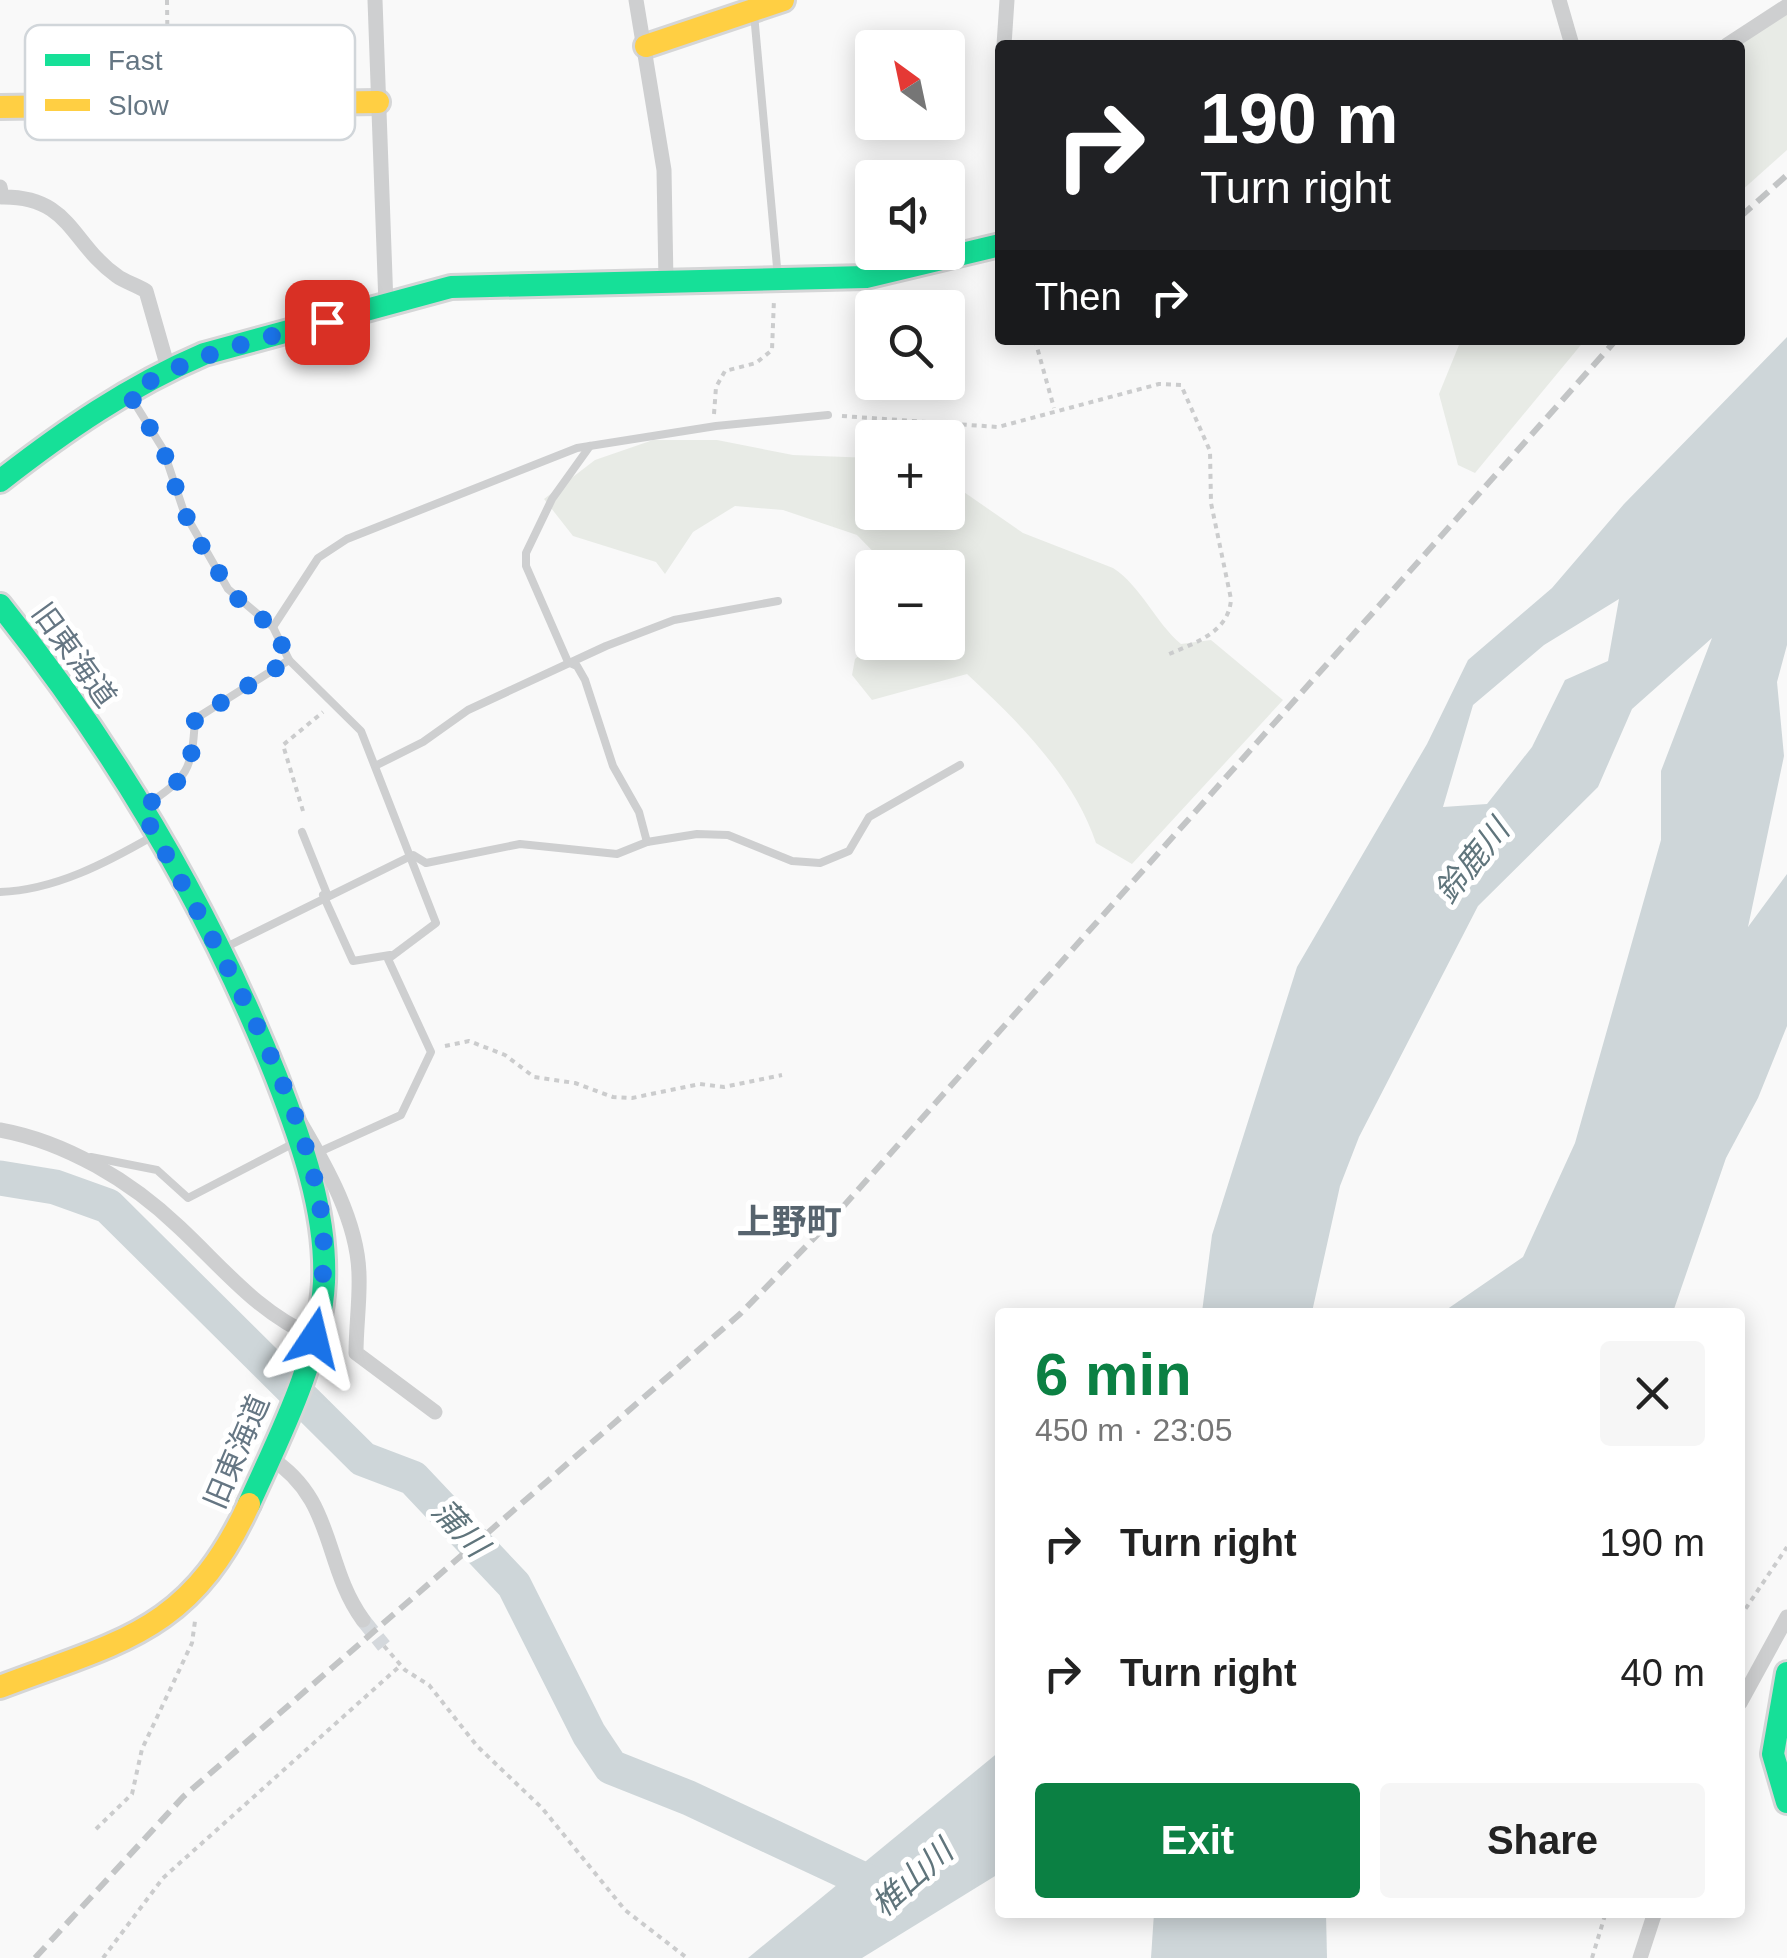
<!DOCTYPE html>
<meta charset="utf-8">
<style>
:root{--surface:#fff;--page:#f6f6f6;--text:#222;--muted:#767676;--accent:#0b8043}
body{margin:0;font-family:Arial,"Noto Sans JP",sans-serif;background:var(--page);color:var(--text);height:100vh;display:flex;flex-direction:column;font-size:38px;white-space:nowrap}
*{box-sizing:border-box;margin:0}
p{font-size:32px;color:var(--muted)}
.icon{flex:none;width:55px;height:55px;fill:none;stroke:currentColor;stroke-width:2;stroke-linecap:round;stroke-linejoin:round}
.map{position:relative;flex:1;overflow:hidden}
.panel{position:absolute;left:995px;top:1308px;width:750px;height:610px;display:flex;flex-direction:column;background:var(--surface);border-radius:10px;box-shadow:0 5px 25px #0003}
.panel>*{flex:none}
.hud{position:absolute;left:995px;top:40px;width:750px;height:305px;border-radius:10px;box-shadow:0 5px 25px #0003;background:#202124;color:#fff;overflow:hidden}
.needle{width:65px;rotate:327deg}
.fabs{position:absolute;left:855px;top:30px;display:grid;gap:20px}
.fabs a{display:grid;place-items:center;width:110px;height:110px;border-radius:10px;background:var(--surface);box-shadow:0 5px 25px #0003;font-size:50px}
.pin{position:absolute;display:grid;place-items:center;width:85px;height:85px;color:#fff;margin:-42px;border-radius:20px;box-shadow:0 5px 15px #0006}
.me{position:absolute;width:110px;margin:-55px;rotate:10deg;stroke-linejoin:round;filter:drop-shadow(0 0 8px #0008)}
.turn{display:flex;align-items:center;gap:35px;height:210px;padding:0 40px;font-size:45px}
.turn .icon{width:130px;height:130px;stroke-width:2.5}
.turn b{display:block;font-size:70px;line-height:85px}
.then{display:flex;align-items:center;height:95px;padding:0 40px;background:#0003;gap:20px;font-size:38px}
.round{display:grid;place-items:center;flex:none;width:105px;height:105px;border-radius:10px;background:var(--page)}
.headline{display:flex;align-items:center;justify-content:space-between;height:170px;padding:0 40px}
h1{font-size:60px;font-weight:700;line-height:75px;color:var(--accent)}
.action{display:flex;gap:20px;margin-top:auto;padding:20px 40px}
.action a{flex:1;height:115px;border-radius:10px;background:var(--accent);color:#fff;font-size:40px;font-weight:700;line-height:115px;text-align:center}
.action a+a{background:var(--page);color:var(--text)}
ul{padding:0;list-style:none}
li{display:flex;align-items:center;gap:30px;height:130px;padding:0 40px}
li div{flex:1}
li b{display:block;font-size:38px}
li em{font-style:normal}
.map>svg:first-child{display:block}
.green{fill:#e8ebe6}
.water{fill:#ced6d9;fill-rule:evenodd}
.lines{fill:none;stroke-linecap:round;stroke-linejoin:round}
.river{stroke:#ced6d9;stroke-width:35}
.street-tunnel{stroke:#d4d8dc;stroke-width:15;stroke-dasharray:15 8;stroke-linecap:butt}
.fast-casing{stroke:#d5d6d7;stroke-width:28}
.slow-casing{stroke:#d5d6d7;stroke-width:28}
.path{stroke:#cbcccd;stroke-width:4;stroke-dasharray:5 5;stroke-linecap:butt}
.lane{stroke:#cecfd0;stroke-width:8}
.street{stroke:#cecfd0;stroke-width:15}
.fast{stroke:#16e098;stroke-width:22}
.slow{stroke:#ffcf43;stroke-width:22}
.rail{stroke:#c3c5c6;stroke-width:6;stroke-dasharray:15 8;stroke-linecap:butt}
.route{stroke:#1a73e8;stroke-width:18;stroke-dasharray:0 32.4}
.labels{text-anchor:middle;stroke-width:10;stroke-linejoin:round;paint-order:stroke}
.street-label{font-size:30px;fill:#657683;stroke:#fff}
.water-label{font-size:32px;font-style:italic;fill:#60757c;stroke:#fff}
.quarter-label{font-size:35px;font-weight:bold;fill:#57646e;stroke:#fff}
.key{fill:#fff;stroke:#d1d6da;stroke-width:2.5}
.key-label{font-size:28px;fill:#657683}
</style>
<div class="map">
<svg width="1787" height="1958" viewBox="0 0 1787 1958">
<rect width="100%" height="100%" fill="#f9f9f9"/>
<g class="green">
<polygon points="1787,5 1787,150 1740,192 1740,45"/>
<polygon points="1461,340 1585,340 1475,473 1458,465 1439,394"/>
<path d="M653 440H717L793 455 872 458V512H948V481L1023 533 1113 568C1141 586 1155 622 1181 644L1211 640 1283 700 1132 864 1096 843C1074 777 1018 721 967 674L872 700 852 675 855 659 874 643 948 642V568L888 567 857 535 783 510 735 506 693 532 665 574 656 562 573 536 544 499 595 460Z"/>
</g>
<g class="water">
<path d="M1787 337V645L1777 682 1784 756 1748 927 1787 874V1026L1758 1098 1726 1158 1673 1312H1443L1523 1257 1575 1143 1661 840V771L1712 638 1632 709 1598 787 1478 906 1359 1137 1340 1186 1312 1312H1202L1212 1235 1297 967 1427 744 1468 660 1552 588 1624 504ZM1619 599 1608 661 1565 680 1532 747 1487 804 1443 807 1473 705 1544 645Z"/>
<polygon points="1000,1751 1000,1873 862,1958 748,1958"/>
<polygon points="1154,1913 1326,1913 1327,1958 1151,1958"/>
</g>
<g class="lines">
<polyline class="river" points="0,1178 55,1187 108,1206 363,1459 413,1478 514,1585 589,1734 611,1767 689,1798 892,1893"/>
<polyline class="street-tunnel" points="363,1620 384,1646"/>
<g class="fast-casing">
<g id="fast">
<path d="M0 481C64 431 129 386 204 354L451 287 866 277 1000 245"/>
<path d="M0 605C114 747 208 906 276 1076 301 1140 327 1212 324 1282 320 1359 280 1435 249 1504"/>
<polyline points="1787,1673 1773,1754 1787,1802"/>
</g>
</g>
<g class="slow-casing">
<g id="slow">
<polyline points="646,46 783,0"/>
<polyline points="0,107 378,102"/>
<path d="M0 1687C121 1641 190 1632 249 1504"/>
</g>
</g>
<g class="path">
<polyline points="167,0 168,85"/>
<polyline points="1035,340 1054,408"/>
<polyline points="714,414 716,387 725,371 756,363 772,350 774,299"/>
<path d="M842 416 998 427 1159 384 1181 385 1210 451 1211 503 1231 599C1229 633 1194 643 1167 655"/>
<polyline points="303,811 283,745 323,712"/>
<polyline points="445,1046 469,1041 505,1055 534,1077 575,1083 613,1097 632,1098 700,1084 724,1087 782,1075"/>
<polyline points="1740,1617 1787,1547"/>
<polyline points="384,1646 405,1670 429,1685 477,1746 542,1808 625,1910 687,1958"/>
<polyline points="96,1829 132,1794 142,1749 192,1643 195,1621"/>
<polyline points="103,1958 163,1878 401,1665"/>
<polyline points="1592,1958 1606,1912"/>
</g>
<g class="lane">
<polyline points="754,14 778,278"/>
<polyline points="129,394 163,449 184,512 228,589 273,627 289,660 361,731 436,923 388,959 431,1052 401,1115 319,1152"/>
<polyline points="590,446 552,499 526,553 526,566 568,662 577,666 585,680 613,766 639,812 647,842"/>
<polyline points="273,627 318,558 347,539 577,448 716,426 828,415"/>
<polyline points="377,765 423,742 468,710 606,646 674,620 778,601"/>
<path d="M145 806C188 777 192 771 195 719L289 660"/>
<polyline points="302,832 327,894"/>
<path d="M0 892C55 890 106 863 153 836"/>
<polyline points="323,895 353,961 390,955"/>
<polyline points="222,949 413,855 426,863 520,844 617,854 647,842 697,834 728,835 792,861 820,863 849,851 869,817 960,765"/>
<polyline points="91,1157 157,1170 188,1198 298,1141"/>
</g>
<g class="street">
<polyline points="375,0 386,305"/>
<polyline points="636,0 664,170 666,282"/>
<polyline points="1559,0 1572,45"/>
<polyline points="1004,45 1007,0"/>
<polyline points="1727,45 1787,6"/>
<path d="M0 187 2 197C71 196 71 244 117 276 125 282 137 285 146 291L168 368"/>
<path d="M300 1122C326 1166 358 1222 359 1275 360 1300 356 1327 356 1353L435 1412"/>
<path d="M0 1130C66 1142 131 1181 179 1227 224 1269 257 1312 314 1337"/>
<path d="M269 1457C336 1499 322 1563 363 1620"/>
<polyline points="1740,1703 1787,1617"/>
<polyline points="1640,1958 1655,1912"/>
</g>
<use href="#fast" class="fast"/>
<use href="#slow" class="slow"/>
<g class="rail">
<polyline points="1740,217 1787,175"/>
<polyline points="35,1958 183,1797 740,1314 824,1228 1616,340"/>
</g>
</g>
<g class="lines">
<path class="route" d="M314 1338C320 1301 326 1268 323 1231 314 1104 202 922 141 809 186 779 192 774 195 719L289 660 273 627 242 604 208 558 184 512 163 449 129 394C190 354 257 340 327 322"/>
</g>
<g class="labels">
<g class="street-label">
<text transform="translate(74 655) rotate(54)" y="10">旧東海道</text>
<text transform="translate(237 1452) rotate(-67)" y="10">旧東海道</text>
</g>
<g class="water-label">
<text transform="translate(1472 861) rotate(-51)" y="11">鈴鹿川</text>
<text transform="translate(460 1528) rotate(47)" y="11">蒲川</text>
<text transform="translate(912 1878) rotate(-42)" y="11">椎山川</text>
</g>
<g class="quarter-label">
<text x="789" y="1234">上野町</text>
</g>
</g>
<rect x="25" y="25" width="330" height="115" rx="15" class="key"/>
<rect x="45" y="54" width="45" height="12" fill="#16e098"/>
<rect x="45" y="99" width="45" height="12" fill="#ffcf43"/>
<g class="key-label">
<text x="108" y="70">Fast</text>
<text x="108" y="115">Slow</text>
</g>
</svg>
<div class="fabs">
<a><svg class="needle" viewBox="-14 -14 28 28"><path d="M0-13l5 13h-10z" fill="#e53935"/><path d="M0 13l5-13h-10z" fill="#767676"/></svg></a>
<a><svg class="icon" aria-label="sound" viewBox="0 0 24 24"><path d="M4 9h4l5-4v14l-5-4H4zM17 9q2 3 0 6"/></svg></a>
<a><svg class="icon" aria-label="search" viewBox="0 0 24 24"><circle cx="10" cy="10" r="6"/><path d="M15 15l6 6"/></svg></a>
<a>+</a>
<a>−</a>
</div>
<div class="pin" style="left:327px;top:322px;background:#d93025"><svg class="icon" aria-label="arrive" viewBox="0 0 24 24"><path d="M6 21V4h12l-3 4 3 4H6"/></svg></div>
<svg class="me" style="left:314px;top:1338px" viewBox="-20 -20 40 40"><path d="M0-17L14 15 0 8-14 15z" fill="#1a73e8" stroke="#fff" stroke-width="4"/></svg>
<div class="hud">
<div class="turn"><svg class="icon" aria-label="right" viewBox="0 0 24 24"><path d="M7 20v-9h11M14 6l5 5-5 5"/></svg><div><b>190 m</b>Turn right</div></div>
<div class="then">Then<svg class="icon" aria-label="right" viewBox="0 0 24 24"><path d="M7 20v-9h11M14 6l5 5-5 5"/></svg></div>
</div>
<section class="panel">
<div class="headline"><div><h1>6 min</h1><p>450 m · 23:05</p></div><a class="round"><svg class="icon" aria-label="close" viewBox="0 0 24 24"><path d="M6 6l12 12M18 6L6 18"/></svg></a></div>
<ul>
<li><svg class="icon" aria-label="right" viewBox="0 0 24 24"><path d="M7 20v-9h11M14 6l5 5-5 5"/></svg><div><b>Turn right</b></div><em>190 m</em></li>
<li><svg class="icon" aria-label="right" viewBox="0 0 24 24"><path d="M7 20v-9h11M14 6l5 5-5 5"/></svg><div><b>Turn right</b></div><em>40 m</em></li>
</ul>
<div class="action"><a>Exit</a><a>Share</a></div>
</section>
</div>
